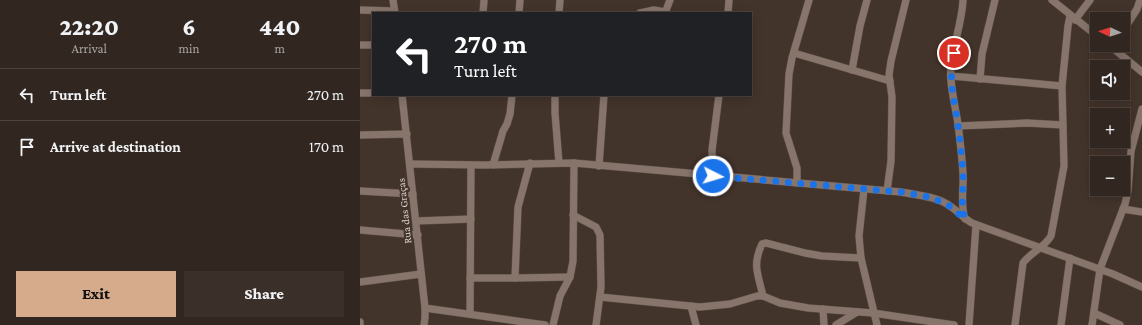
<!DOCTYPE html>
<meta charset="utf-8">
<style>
:root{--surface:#322720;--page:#3a2f29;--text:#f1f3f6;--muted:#a8a5a5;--line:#4d443e;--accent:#d6ab8b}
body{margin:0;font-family:"Crimson Pro",serif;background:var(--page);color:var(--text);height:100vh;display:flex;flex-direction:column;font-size:15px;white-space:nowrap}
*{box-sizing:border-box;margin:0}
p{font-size:13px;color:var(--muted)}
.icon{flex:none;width:22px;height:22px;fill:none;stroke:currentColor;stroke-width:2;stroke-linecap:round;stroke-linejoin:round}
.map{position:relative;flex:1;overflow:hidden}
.side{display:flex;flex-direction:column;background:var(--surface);width:360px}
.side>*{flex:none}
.hud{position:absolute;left:12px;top:12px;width:380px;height:84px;border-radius:0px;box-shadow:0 2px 10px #0003,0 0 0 1px var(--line);background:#202124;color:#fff;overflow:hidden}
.needle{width:26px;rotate:274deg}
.controls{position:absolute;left:730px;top:12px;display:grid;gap:8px}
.controls a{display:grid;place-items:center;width:40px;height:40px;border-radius:0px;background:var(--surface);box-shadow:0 2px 10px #0003,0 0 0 1px var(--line);font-size:20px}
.pin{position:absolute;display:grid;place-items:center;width:34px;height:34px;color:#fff;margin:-17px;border:2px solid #fff;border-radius:50%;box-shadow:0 1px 4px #0007}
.me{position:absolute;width:44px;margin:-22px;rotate:95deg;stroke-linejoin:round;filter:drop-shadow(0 0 3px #0008)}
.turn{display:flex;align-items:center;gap:14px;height:84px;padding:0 16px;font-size:18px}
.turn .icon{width:52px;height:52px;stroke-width:2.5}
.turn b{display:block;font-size:28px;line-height:34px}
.eta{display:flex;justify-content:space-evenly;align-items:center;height:68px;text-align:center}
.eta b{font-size:24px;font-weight:800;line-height:28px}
.cta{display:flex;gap:8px;margin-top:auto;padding:8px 16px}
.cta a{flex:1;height:46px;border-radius:0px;background:var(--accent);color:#111;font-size:16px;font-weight:800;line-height:46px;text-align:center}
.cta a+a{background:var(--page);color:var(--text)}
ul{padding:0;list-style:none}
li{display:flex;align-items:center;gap:12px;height:52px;padding:0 16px;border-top:1px solid var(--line)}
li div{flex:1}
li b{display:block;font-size:15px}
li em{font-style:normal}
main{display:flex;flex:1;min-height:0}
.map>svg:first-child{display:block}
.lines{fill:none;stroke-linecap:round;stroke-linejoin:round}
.minor-casing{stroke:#5e514a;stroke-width:8}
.minor{stroke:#87756b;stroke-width:7}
.route{stroke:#1a73e8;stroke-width:7;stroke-dasharray:0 12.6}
.labels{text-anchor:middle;stroke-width:4;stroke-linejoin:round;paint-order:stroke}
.street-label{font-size:11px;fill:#d9cfc9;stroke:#43342b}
</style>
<main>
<section class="side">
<div class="eta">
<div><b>22:20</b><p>Arrival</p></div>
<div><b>6</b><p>min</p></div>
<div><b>440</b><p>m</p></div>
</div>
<ul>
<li><svg class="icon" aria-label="left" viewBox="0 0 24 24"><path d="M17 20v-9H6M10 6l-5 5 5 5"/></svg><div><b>Turn left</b></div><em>270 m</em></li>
<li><svg class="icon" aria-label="arrive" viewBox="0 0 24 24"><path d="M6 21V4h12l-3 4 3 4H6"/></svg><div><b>Arrive at destination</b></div><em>170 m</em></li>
</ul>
<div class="cta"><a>Exit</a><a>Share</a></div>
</section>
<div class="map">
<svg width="782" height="325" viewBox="0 0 782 325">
<rect width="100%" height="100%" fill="#43342b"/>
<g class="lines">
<g class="minor-casing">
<g id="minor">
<polyline points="33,0 35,13"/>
<path d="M603 0C602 22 594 42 591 64 589 84 595 104 598 124 600 140 602 157 603 173 604 189 600 204 605 219"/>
<polyline points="692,0 737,36"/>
<polyline points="0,10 34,11"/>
<polyline points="123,13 124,0"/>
<polyline points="159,13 160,0"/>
<polyline points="199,13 200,0"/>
<polyline points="280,13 294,10 305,12"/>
<polyline points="305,13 310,0"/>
<polyline points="368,13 369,0"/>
<polyline points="715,20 730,0"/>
<polyline points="763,31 777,9 780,0"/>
<polyline points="0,45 13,45"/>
<polyline points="749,45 782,72"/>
<polyline points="434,53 530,81"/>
<polyline points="492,70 500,26 507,0"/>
<polyline points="591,76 702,86"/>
<polyline points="620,79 622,54 635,0"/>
<polyline points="0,93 13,93"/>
<polyline points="42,95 65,308 65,318 64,325"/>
<polyline points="195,95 195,113 199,163"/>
<polyline points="598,126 667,123 703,125"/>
<polyline points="0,135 47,134"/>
<path d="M50 164 124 165 214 163 541 192C556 195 574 196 587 204 597 210 603 218 612 223L753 274 782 287"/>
<polyline points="133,165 143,131 147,124 150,114 152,95"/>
<polyline points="239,166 244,95"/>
<polyline points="353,176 352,150 359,95"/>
<polyline points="437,183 437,168 426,133 429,74 432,58 449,0"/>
<polyline points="504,189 499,236 501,258 517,325"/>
<polyline points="0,191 53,194"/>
<polyline points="527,191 531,161 532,97 529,75 531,61 546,0"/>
<polyline points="763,209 782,212"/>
<polyline points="213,215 236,227 240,235 241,287 236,325"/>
<polyline points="56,221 111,219"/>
<polyline points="0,230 58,235"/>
<polyline points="110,278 155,278 210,277"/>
<polyline points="155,278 158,207 170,163"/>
<polyline points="0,282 61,274"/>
<path d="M403 296C398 274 392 265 402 244L406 243 445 253 462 256 501 258"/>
<polyline points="240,297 340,307 370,304 397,296 403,296 420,303 448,308 513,313 594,325"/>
<polyline points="331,306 336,325"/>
<polyline points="65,308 185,325"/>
<polyline points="463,309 464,325"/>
<polyline points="734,313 760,325"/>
<polyline points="110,314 111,165"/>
<polyline points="0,324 0,322"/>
<polyline points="193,325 200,296 210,277 213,261 214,163"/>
<polyline points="476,325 497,312"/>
<polyline points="609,325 616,225"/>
<path d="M655 325 663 263C671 252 684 248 691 236L704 166 702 86 708 26 710 16"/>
<polyline points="701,325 710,258"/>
<polyline points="732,325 740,269 765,204 768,191 771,151 782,109"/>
</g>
</g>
<use href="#minor" class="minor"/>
</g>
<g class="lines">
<path class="route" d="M353 176 541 192 569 197 587 204 605 219C600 204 604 190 603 174 602 158 600 141 598 125 594 98 588 81 594 53"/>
</g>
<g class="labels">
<g class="street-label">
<text transform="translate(44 211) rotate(-96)" y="4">Rua das Graças</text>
</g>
</g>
</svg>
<div class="controls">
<a><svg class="needle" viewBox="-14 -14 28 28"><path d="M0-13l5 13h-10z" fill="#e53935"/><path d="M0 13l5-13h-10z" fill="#a8a5a5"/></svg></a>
<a><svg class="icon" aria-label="sound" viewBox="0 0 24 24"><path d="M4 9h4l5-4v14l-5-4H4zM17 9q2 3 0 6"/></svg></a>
<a>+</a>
<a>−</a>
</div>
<div class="pin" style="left:594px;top:53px;background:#d93025"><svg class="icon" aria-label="arrive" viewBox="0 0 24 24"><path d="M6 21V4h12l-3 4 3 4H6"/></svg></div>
<svg class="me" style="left:353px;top:176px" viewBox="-20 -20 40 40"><circle r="17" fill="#1a73e8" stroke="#fff" stroke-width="3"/><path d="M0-11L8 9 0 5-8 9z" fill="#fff"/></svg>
<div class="hud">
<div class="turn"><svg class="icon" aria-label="left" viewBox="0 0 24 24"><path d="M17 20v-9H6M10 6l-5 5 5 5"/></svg><div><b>270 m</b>Turn left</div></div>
</div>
</div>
</main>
